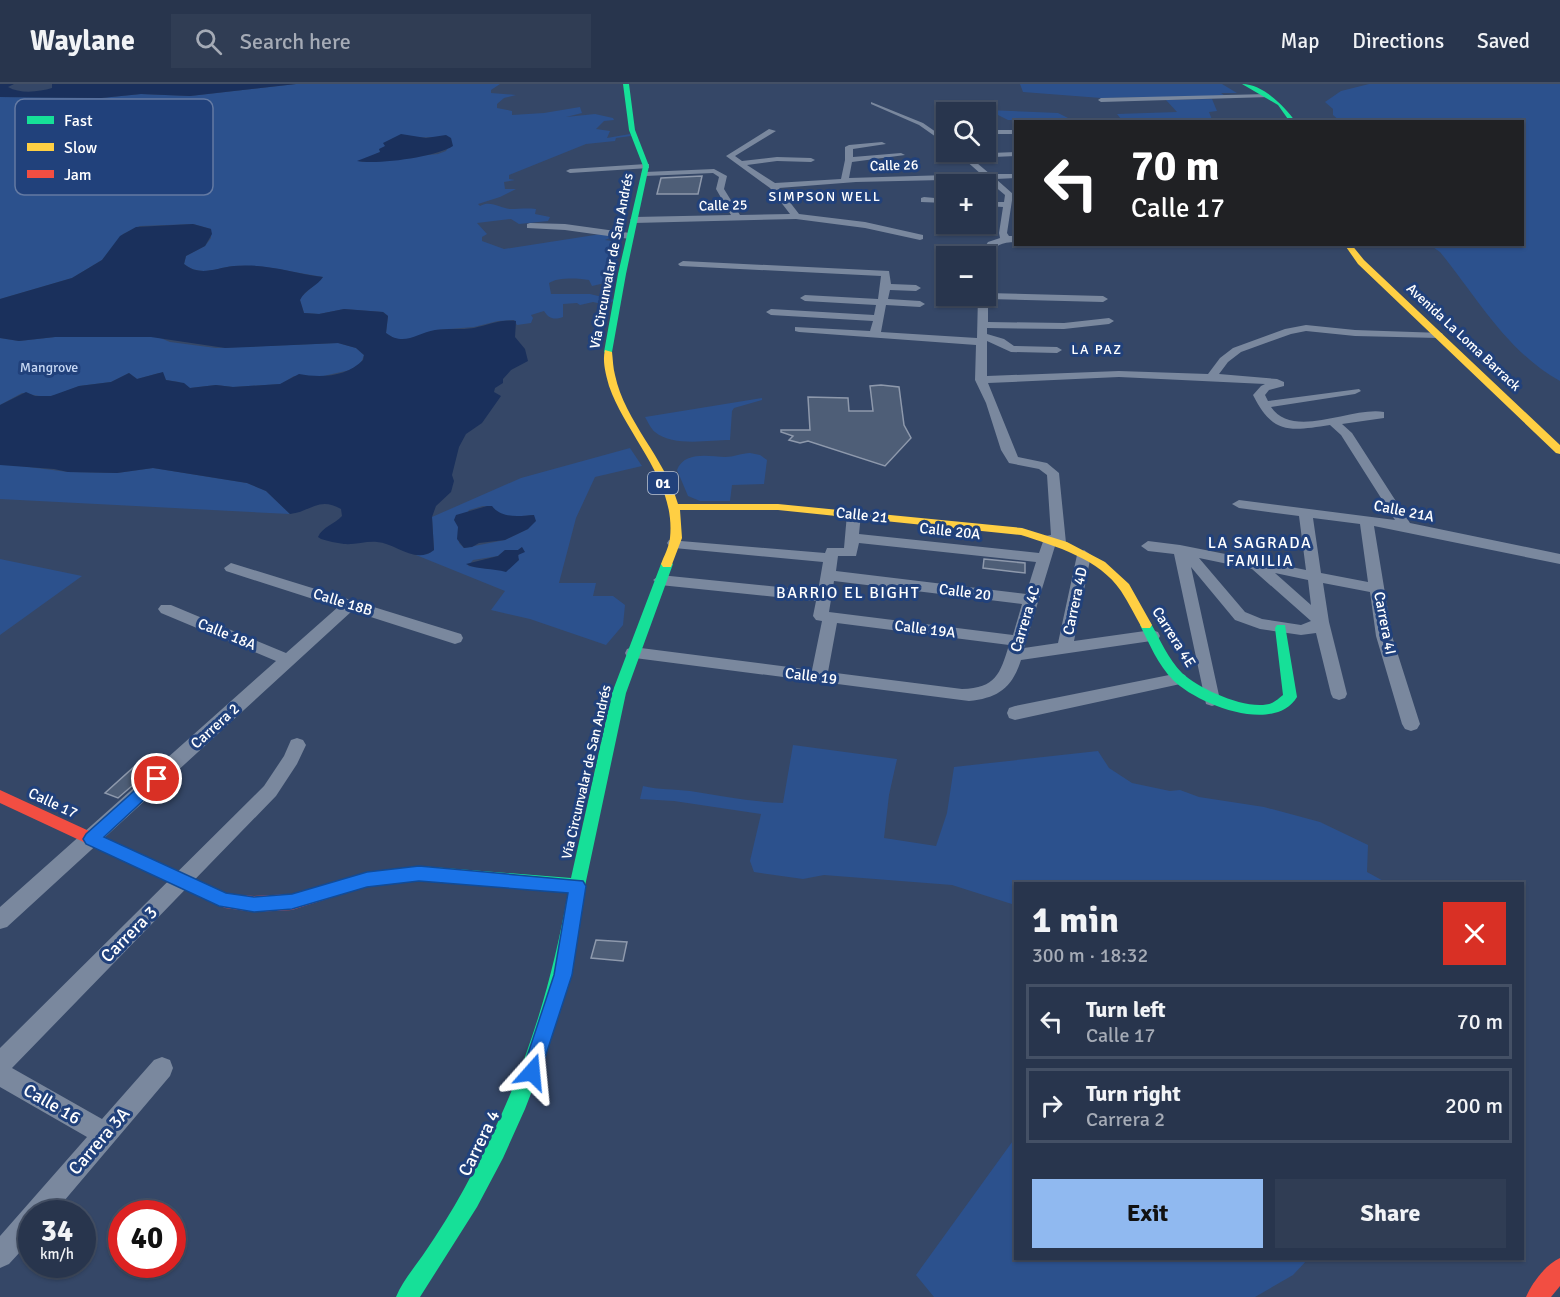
<!DOCTYPE html>
<meta charset="utf-8">
<style>
:root{--surface:#28354d;--page:#303d54;--text:#f1f3f6;--muted:#a5abb6;--line:#445065;--accent:#90b9f0}
body{margin:0;font-family:Signika,sans-serif;background:var(--page);color:var(--text);height:100vh;display:flex;flex-direction:column;font-size:22px;white-space:nowrap}
*{box-sizing:border-box;margin:0}
p{font-size:20px;color:var(--muted)}
.icon{flex:none;width:33px;height:33px;fill:none;stroke:currentColor;stroke-width:2;stroke-linecap:round;stroke-linejoin:round}
.map{position:relative;flex:1;overflow:hidden}
.side{position:absolute;left:1014px;top:798px;width:510px;height:378px;display:flex;flex-direction:column;background:var(--surface);border-radius:0px;box-shadow:0 2px 4px #0004,0 0 0 2px var(--line)}
.side>*{flex:none}
.top-card{position:absolute;left:1014px;top:36px;width:510px;height:126px;border-radius:0px;box-shadow:0 2px 4px #0004,0 0 0 2px var(--line);background:#202124;color:#fff;overflow:hidden}
.buttons{position:absolute;left:936px;top:18px;display:grid;gap:12px}
.buttons a{display:grid;place-items:center;width:60px;height:60px;border-radius:0px;background:var(--surface);box-shadow:0 2px 4px #0004,0 0 0 2px var(--line);font-size:30px}
.speed{position:absolute;left:18px;top:1116px;display:flex;gap:12px;font-size:30px;font-weight:700;text-align:center}
.speed>*{display:grid;place-content:center;width:78px;height:78px;border-radius:50%;background:var(--surface);box-shadow:0 2px 4px #0004,0 0 0 2px var(--line);line-height:1}
.speed small{font-size:15px;font-weight:400}
.speed .limit{border:9px solid #d22;background:#fff;color:#111}
.pin{position:absolute;display:grid;place-items:center;width:51px;height:51px;color:#fff;margin:-26px;border:3px solid #fff;border-radius:50%;box-shadow:0 2px 6px #0007}
.me{position:absolute;width:66px;margin:-33px;rotate:18deg;stroke-linejoin:round;filter:drop-shadow(0 0 4px #0008)}
.turn{display:flex;align-items:center;gap:21px;height:126px;padding:0 18px;font-size:27px}
.turn .icon{width:78px;height:78px;stroke-width:2.5}
.turn b{display:block;font-size:42px;line-height:51px}
.round{display:grid;place-items:center;flex:none;width:63px;height:63px;border-radius:0px;background:var(--page)}
.summary{display:flex;align-items:center;justify-content:space-between;height:102px;padding:0 18px}
h1{font-size:36px;font-weight:700;line-height:45px}
.action{display:flex;gap:12px;margin-top:auto;padding:12px 18px}
.action a{flex:1;height:69px;border-radius:0px;background:var(--accent);color:#111;font-size:24px;font-weight:700;line-height:69px;text-align:center}
.action a+a{background:var(--page);color:var(--text)}
ul{padding:0;list-style:none}
li{display:flex;align-items:center;gap:18px;height:75px;margin:0 12px 9px;padding:0 6px;border:3px solid var(--line);border-radius:0px}
li div{flex:1}
li b{display:block;font-size:22px}
li em{font-style:normal}
header{display:flex;align-items:center;gap:36px;box-sizing:border-box;height:84px;padding:0 30px;background:var(--surface);border-bottom:2px solid var(--line)}
header strong{font-size:28px}
nav{display:flex;gap:33px;margin-inline-start:auto;font-size:21px}
.search{width:420px;height:54px;background:var(--page);display:flex;align-items:center;gap:15px;box-sizing:border-box;padding:0 21px;border-radius:0px;color:var(--muted);font-size:22px}
.map>svg:first-child{display:block}
.green{fill:#2c518d;fill-rule:evenodd}
.water{fill:#1a305c}
.building{fill:#4e5e77;stroke:#8e99ac;stroke-width:1.5}
.lines{fill:none;stroke-linecap:round;stroke-linejoin:round}
.street{fill:#7a889e;fill-rule:evenodd}
.fast{fill:#16e098;fill-rule:evenodd}
.slow{fill:#ffcf43;fill-rule:evenodd}
.jam{fill:#f24e42;fill-rule:evenodd}
.route{fill:#1a73e8;stroke:#114b97;stroke-width:1.5}
.labels{text-anchor:middle;stroke-width:6;stroke-linejoin:round;paint-order:stroke}
.far-street-label{font-size:14px;fill:#fff;stroke:#21417b}
.far-neighbourhood-label{font-size:14px;letter-spacing:1.5px;fill:#fff;stroke:#21417b}
.far-park-label{font-size:14px;fill:#c7d8f4;stroke:#21417b}
.shield{fill:#21417b;stroke:#bcc6d7;stroke-width:1.5}
.shield-label{font-size:14px;font-weight:bold;fill:#fff}
.street-label{font-size:15px;fill:#fff;stroke:#21417b}
.neighbourhood-label{font-size:16px;letter-spacing:1.5px;fill:#fff;stroke:#21417b}
.near-street-label{font-size:18px;fill:#fff;stroke:#21417b}
.key{fill:#21417b;stroke:#647aa3;stroke-width:1.5}
.key-label{font-size:16px;fill:#fff}
</style>
<header>
<strong>Waylane</strong>
<div class="search"><svg class="icon" aria-label="search" viewBox="0 0 24 24"><circle cx="10" cy="10" r="6"/><path d="M15 15l6 6"/></svg>Search here</div>
<nav><a>Map</a><a>Directions</a><a>Saved</a></nav>
</header>
<div class="map">
<svg width="1560" height="1213" viewBox="0 0 1560 1213">
<rect width="100%" height="100%" fill="#354767"/>
<g class="green">
<path d="M296 0H500L491 6V9L516 11 504 14 497 20V24L512 27V31L544 29 580 23 582 29 566 33 595 30 613 34 614 36 604 37 596 45 610 47 607 54 630 50 631 52 616 54 615 57 586 60 509 91V95L515 96 504 98 505 105H516L500 113 478 120 480 122C491 116 499 124 510 125 519 125 527 124 536 125L535 130 550 133 548 137 519 140 511 135 477 139 487 150 482 153V157L504 165 601 150 614 146 625 148 605 156 620 158 616 184 605 199 592 202 589 196C579 194 557 193 549 199L551 210H590L615 216 607 221 593 218 580 221 577 219 563 220V233C554 236 549 235 544 227L531 231 533 234 531 239 517 241 514 236 498 237 474 243 436 246 411 255H395L386 249 388 232 383 228 344 225 319 230 304 229 300 216 301 213 323 193C293 189 265 180 234 182 215 184 201 193 184 180L186 172 205 162 211 154V145L193 140 140 142 123 150 102 176 72 194 0 215V13L101 14 141 10 190 12ZM440 53 451 59 446 67 438 70 360 78 380 68 393 54Z"/>
<polygon points="1020,0 1222,0 1237,9 1221,9 1225,12 1101,14 1023,8"/>
<path d="M1369 0H1560V297C1508 269 1476 212 1440 168L1430 161 1522 160V38H1341L1333 31V25L1325 18 1341 7Z"/>
<polygon points="1212,15 1217,27 1209,28 1213,38 1008,36 988,26 1058,29 1072,36 1121,35 1117,30 1177,28 1166,16"/>
<polygon points="55,253 158,253 170,258 216,264 338,259 356,264 364,271 361,279 350,286 319,293 294,292 281,300 233,303 216,301 190,304 179,298 166,296 159,289 137,295 129,289 111,298 79,302 56,311 45,313 22,309 0,321 0,254 19,257"/>
<path d="M762 314V316L734 324 732 327 730 356C709 356 673 363 655 348 651 345 648 338 645 333Z"/>
<path d="M630 364 642 382 595 393 576 434 559 499H596L593 512H613L625 521 623 541 606 561 530 535 491 526 505 507 416 471 428 470 434 466 432 433 521 394ZM483 422 492 423C501 436 520 432 534 431L528 445 505 456 464 464 459 459 458 443 469 426ZM522 463 516 478 502 486 468 482 473 476 498 472 505 466H518Z"/>
<path d="M750 369 760 371 767 376 764 400 732 401 730 417H700L688 412 677 386C684 367 709 372 725 373 734 373 742 369 750 369Z"/>
<polygon points="5,380 68,388 117,389 153,384 247,399 266,407 290,430 0,415 0,381"/>
<polygon points="0,475 82,492 0,551"/>
<path d="M793 661 897 675 889 711 884 754 936 762 947 729 954 683 1098 667 1109 684 1132 699 1170 707 1180 706 1199 713 1264 723 1320 738 1368 761 1367 788 1387 799 1016 800 1015 821 952 801 824 791 803 795 754 788 750 777 761 730 674 717 640 715 643 702C659 706 674 705 690 707 721 712 751 718 783 719Z"/>
<polygon points="1015,1054 1016,1174 1308,1175 1293,1191 1255,1213 934,1213 916,1191"/>
</g>
<g class="water">
<path d="M0 0H14L8 3C20 10 39 8 52 4V0H296L190 12 141 10 101 14 0 13Z"/>
<path d="M401 50 426 54 446 51 451 54 453 62C436 73 377 81 357 77L380 68 379 65 385 62 383 59Z"/>
<path d="M193 140 211 145 212 150 205 162 186 172 184 180C200 193 215 184 234 182 267 179 292 189 323 193 318 202 305 205 300 216L304 229 319 230 344 225 383 228 388 232 386 249C404 263 417 249 435 246 448 244 461 246 474 244 488 241 501 235 516 237L515 253 525 265 528 277 511 286 503 295V299L495 304 494 308 501 312 482 339 466 350 459 363 452 391 454 397 451 408 436 422 432 433 434 466C415 481 396 459 377 458 366 457 355 461 344 460 336 459 328 457 321 455L318 453C322 443 335 440 342 432L341 425C319 412 310 428 290 430L266 407 247 399 153 384 117 389 68 388 54 385 0 381V321L26 308 35 312H51L79 302 111 298 129 289 137 295 163 288 166 296 184 299 190 304 216 301 233 303 280 300 299 290C320 294 347 293 363 276L364 271 356 264 338 259 225 264 151 253H55L19 257 0 254V215L72 194 102 176 120 152 136 143Z"/>
<path d="M487 422H492C502 435 519 432 534 431L536 437 528 445 505 456 479 459 472 463 464 464 457 455 458 443 454 436 456 431Z"/>
<path d="M522 463 525 468 518 471 519 476 506 488C493 484 477 486 466 480L498 472 505 466H518Z"/>
</g>
<g class="building">
<polygon points="702,92 698,110 657,110 661,94"/>
<polygon points="881,301 899,303 904,341 911,354 885,382 808,357 800,359 789,356 793,352 781,348 781,346 810,346 808,313 848,314 849,327 873,327 870,302"/>
<polygon points="984,475 1025,479 1025,489 983,484"/>
<polygon points="135,682 148,688 118,714 105,709"/>
<polygon points="596,856 627,858 623,877 591,874"/>
</g>
<g class="lines">
<g class="street">
<polygon points="1268,10 1270,13 1101,18 1098,16 1101,14"/>
<polygon points="871,18 923,39 946,55 946,60 919,41 871,20"/>
<path d="M769 45 776 47 735 72 742 77 777 73 811 74 815 76 811 78 777 77 747 81 775 99 841 95 845 76V63L849 61 882 58 886 60 853 65V73L901 69 905 71 852 78 849 94 981 90 956 68 966 70 1016 68V72L971 74 990 90H1016V94L996 95 1013 110 1007 149 1009 152H1016V158C1000 158 995 162 987 174L979 172 988 158 1000 154 999 149 1003 123 986 122V118H1004L1005 111 986 95 856 98 779 104 799 130 865 138 923 151V155L920 156 865 144 796 135 634 139 630 136 634 133 731 131 716 105 719 93 713 89 645 92 641 90 645 88 714 85 727 92 724 105 740 131 790 130 770 104 726 72Z"/>
<rect x="986" y="46" width="30" height="4"/>
<polygon points="646,80 649,80 649,84 570,89 566,87 570,85"/>
<polygon points="924,113 946,115 946,119 921,118 921,114"/>
<polygon points="530,139 565,140 630,149 634,152 630,155 565,146 527,144 527,140"/>
<path d="M683 177 889 187 891 200 916 201 921 204 916 207 890 206 888 215 920 217 925 220 920 223 886 221 881 248 977 254 978 212H986V209L1103 212 1108 215 1103 218 988 215V238L1064 239 1109 234 1114 237 1109 240 1064 245 987 244V250L1004 255 1014 262 1057 263 1062 266 1057 269 1011 268 987 257V292L1119 287 1208 290 1220 274 1233 264 1285 245 1306 241 1355 246 1442 249 1443 251 1438 254 1355 252 1306 247 1291 250 1241 268 1228 278 1219 290 1277 295 1284 298V302L1269 306 1265 311 1268 317 1359 305 1361 307 1355 310 1271 323C1293 356 1353 322 1384 328V334L1342 340 1352 349 1410 439 1560 470V480L1374 442 1392 552 1420 640 1417 645 1411 647 1405 645 1402 640 1376 552 1370 508 1323 499 1329 538 1347 610 1345 614 1339 616 1333 614 1331 610 1316 549 1301 551 1260 545 1235 536 1191 483 1220 616 1218 620 1212 622 1206 620 1174 470 1148 467 1141 462 1148 457 1180 461 1306 486 1299 432 1239 424 1232 420 1239 416 1395 436 1341 351 1330 341C1290 347 1273 351 1253 311L1261 302 1265 300 1119 293 988 299 1018 373 1047 379 1059 389 1066 459 1064 462H1055L1024 564 1058 559 1077 471 1084 466 1091 471 1074 557 1152 546 1158 548 1160 552 1158 556 1021 576C1012 604 998 614 969 617L627 573 625 569 627 565 633 563 812 586 822 537 816 536 813 532 816 517 660 501 653 496 660 491 818 507 823 478 674 464 669 462 667 459 669 456 825 469 827 464H844L847 430 854 426 861 430 859 450 1039 469 1045 452 1051 451 1047 391 1039 385 1009 379 1001 366 986 319 975 296 976 261 799 248 795 247V243L870 247 873 237 771 231 766 228 771 225 874 231 876 221 805 217 800 214 805 211 878 215 881 192 680 182 678 180ZM1313 434 1360 440 1368 498 1321 489ZM859 459 1036 478 1026 510 836 487 838 472H856ZM1199 474 1252 485 1311 537 1301 541 1262 535 1245 528ZM1275 489 1308 496 1311 521ZM834 497 1022 520 1013 551 829 528ZM837 539 1009 561C1000 590 996 604 962 605L828 588Z"/>
<polygon points="231,479 461,550 463,554 461,558 455,560 352,527 7,843 0,845 0,823 276,577 161,529 158,525 161,521 171,521 286,569 338,523 226,487 224,484"/>
<polygon points="1179,589 1185,591 1187,595 1185,599 1015,636 1009,634 1007,629 1009,624 1015,622"/>
<polygon points="297,654 303,656 306,661 297,680 276,712 12,984 102,1035 154,976 162,973 170,976 173,984 170,992 53,1130 32,1130 32,1155 9,1180 0,1184 0,1152 87,1053 0,1003 0,964 264,702 284,672 291,656"/>
</g>
<g class="fast">
<polygon points="623,0 629,0 635,46 649,82 626,190 612,268 608,271 604,268 618,190 643,82 629,46"/>
<path d="M1242 0C1263 0 1284 22 1296 38H1290L1278 21Z"/>
<path d="M667 476 673 480 626 609 585 802 575 860 563 916 547 968 525 1025 503 1074 477 1123 420 1213H396C402 1198 414 1184 423 1171 438 1149 452 1127 464 1105 519 1005 548 920 568 809L419 796 368 802 362 800 360 795 362 790 368 788 419 782 571 794 612 609 661 480Z"/>
<path d="M1146 537 1150 538C1160 555 1168 575 1182 589 1199 605 1249 628 1272 619 1276 617 1279 614 1283 611L1275 544 1277 541H1285L1297 613C1274 651 1197 620 1173 596 1158 581 1149 559 1140 541Z"/>
</g>
<g class="slow">
<polygon points="1344,160 1351,160 1364,176 1560,361 1560,370 1556,369 1358,180"/>
<path d="M605 266 612 268C613 276 613 284 615 291 625 338 665 374 678 420H778L1022 444 1067 458 1105 478 1129 500 1152 541 1150 544H1142C1135 532 1129 519 1121 507 1100 475 1055 462 1021 451L778 426H680L682 454 671 483H663L661 480C664 472 669 463 670 454 676 396 627 353 609 302 606 291 602 277 605 266Z"/>
</g>
<g class="jam">
<polygon points="0,706 226,810 254,812 292,810 368,788 374,790 376,795 374,800 368,802 292,826 254,828 225,824 0,719"/>
<path d="M1560 1174V1202L1551 1213H1526C1532 1199 1546 1180 1560 1174Z"/>
</g>
</g>
<polygon class="route" points="157,689 162,691 164,695 162,699 104,753 226,809 254,813 292,810 367,788 419,782 583,797 586,802 572,891 538,995 532,998 525,995 522,988 554,891 568,809 419,797 367,803 292,825 254,828 219,822 86,760 83,755 86,750 152,691"/>
<g class="labels">
<g class="far-street-label">
<text transform="translate(894 81) rotate(-2)" y="5">Calle 26</text>
<text transform="translate(723 121) rotate(-2)" y="5">Calle 25</text>
<text transform="translate(611 177) rotate(-79)" y="5">Vía Circunvalar de San Andrés</text>
<text transform="translate(1464 253) rotate(43)" y="5">Avenida La Loma Barrack</text>
<text transform="translate(586 688) rotate(-77)" y="5">Vía Circunvalar de San Andrés</text>
</g>
<g class="far-neighbourhood-label">
<text x="825" y="117">SIMPSON WELL</text>
<text x="1097" y="270">LA PAZ</text>
</g>
<g class="far-park-label">
<text x="49" y="288">Mangrove</text>
</g>
<rect class="shield" x="648" y="388" width="30" height="22" rx="4.5"/>
<g class="shield-label">
<text x="663" y="404">01</text>
</g>
<g class="street-label">
<text transform="translate(1404 427) rotate(11)" y="5">Calle 21A</text>
<text transform="translate(862 431) rotate(6)" y="5">Calle 21</text>
<text transform="translate(950 447) rotate(6)" y="5">Calle 20A</text>
<text transform="translate(965 508) rotate(7)" y="5">Calle 20</text>
<text transform="translate(1075 517) rotate(-78)" y="5">Carrera 4D</text>
<text transform="translate(343 518) rotate(17)" y="5">Calle 18B</text>
<text transform="translate(1025 535) rotate(-73)" y="5">Carrera 4C</text>
<text transform="translate(1385 539) rotate(79)" y="5">Carrera 4I</text>
<text transform="translate(925 545) rotate(7)" y="5">Calle 19A</text>
<text transform="translate(227 550) rotate(22)" y="5">Calle 18A</text>
<text transform="translate(1174 553) rotate(58)" y="5">Carrera 4E</text>
<text transform="translate(811 592) rotate(7)" y="5">Calle 19</text>
<text transform="translate(215 642) rotate(-42)" y="5">Carrera 2</text>
<text transform="translate(53 719) rotate(25)" y="5">Calle 17</text>
</g>
<g class="neighbourhood-label">
<text x="1260" y="464">LA SAGRADA<tspan x="1260" dy="18">FAMILIA</tspan></text>
<text x="848" y="514">BARRIO EL BIGHT</text>
</g>
<g class="near-street-label">
<text transform="translate(129 850) rotate(-45)" y="6">Carrera 3</text>
<text transform="translate(52 1020) rotate(30)" y="6">Calle 16</text>
<text transform="translate(99 1057) rotate(-49)" y="6">Carrera 3A</text>
<text transform="translate(479 1059) rotate(-64)" y="6">Carrera 4</text>
</g>
</g>
<rect x="15" y="15" width="198" height="96" rx="9" class="key"/>
<rect x="27" y="32" width="27" height="8" fill="#16e098"/>
<rect x="27" y="59" width="27" height="8" fill="#ffcf43"/>
<rect x="27" y="86" width="27" height="8" fill="#f24e42"/>
<g class="key-label">
<text x="64" y="42">Fast</text>
<text x="64" y="69">Slow</text>
<text x="64" y="96">Jam</text>
</g>
</svg>
<div class="buttons">
<a><svg class="icon" aria-label="search" viewBox="0 0 24 24"><circle cx="10" cy="10" r="6"/><path d="M15 15l6 6"/></svg></a>
<a>+</a>
<a>−</a>
</div>
<div class="speed"><div>34<small>km/h</small></div><div class="limit">40</div></div>
<div class="pin" style="left:157px;top:695px;background:#d93025"><svg class="icon" aria-label="arrive" viewBox="0 0 24 24"><path d="M6 21V4h12l-3 4 3 4H6"/></svg></div>
<svg class="me" style="left:532px;top:988px" viewBox="-20 -20 40 40"><path d="M0-17L14 15 0 8-14 15z" fill="#1a73e8" stroke="#fff" stroke-width="4"/></svg>
<div class="top-card">
<div class="turn"><svg class="icon" aria-label="left" viewBox="0 0 24 24"><path d="M17 20v-9H6M10 6l-5 5 5 5"/></svg><div><b>70 m</b>Calle 17</div></div>
</div>
<section class="side">
<div class="summary"><div><h1>1 min</h1><p>300 m · 18:32</p></div><a class="round" style="background:#d93025;color:#fff"><svg class="icon" aria-label="close" viewBox="0 0 24 24"><path d="M6 6l12 12M18 6L6 18"/></svg></a></div>
<ul>
<li><svg class="icon" aria-label="left" viewBox="0 0 24 24"><path d="M17 20v-9H6M10 6l-5 5 5 5"/></svg><div><b>Turn left</b><p>Calle 17</p></div><em>70 m</em></li>
<li><svg class="icon" aria-label="right" viewBox="0 0 24 24"><path d="M7 20v-9h11M14 6l5 5-5 5"/></svg><div><b>Turn right</b><p>Carrera 2</p></div><em>200 m</em></li>
</ul>
<div class="action"><a>Exit</a><a>Share</a></div>
</section>
</div>
